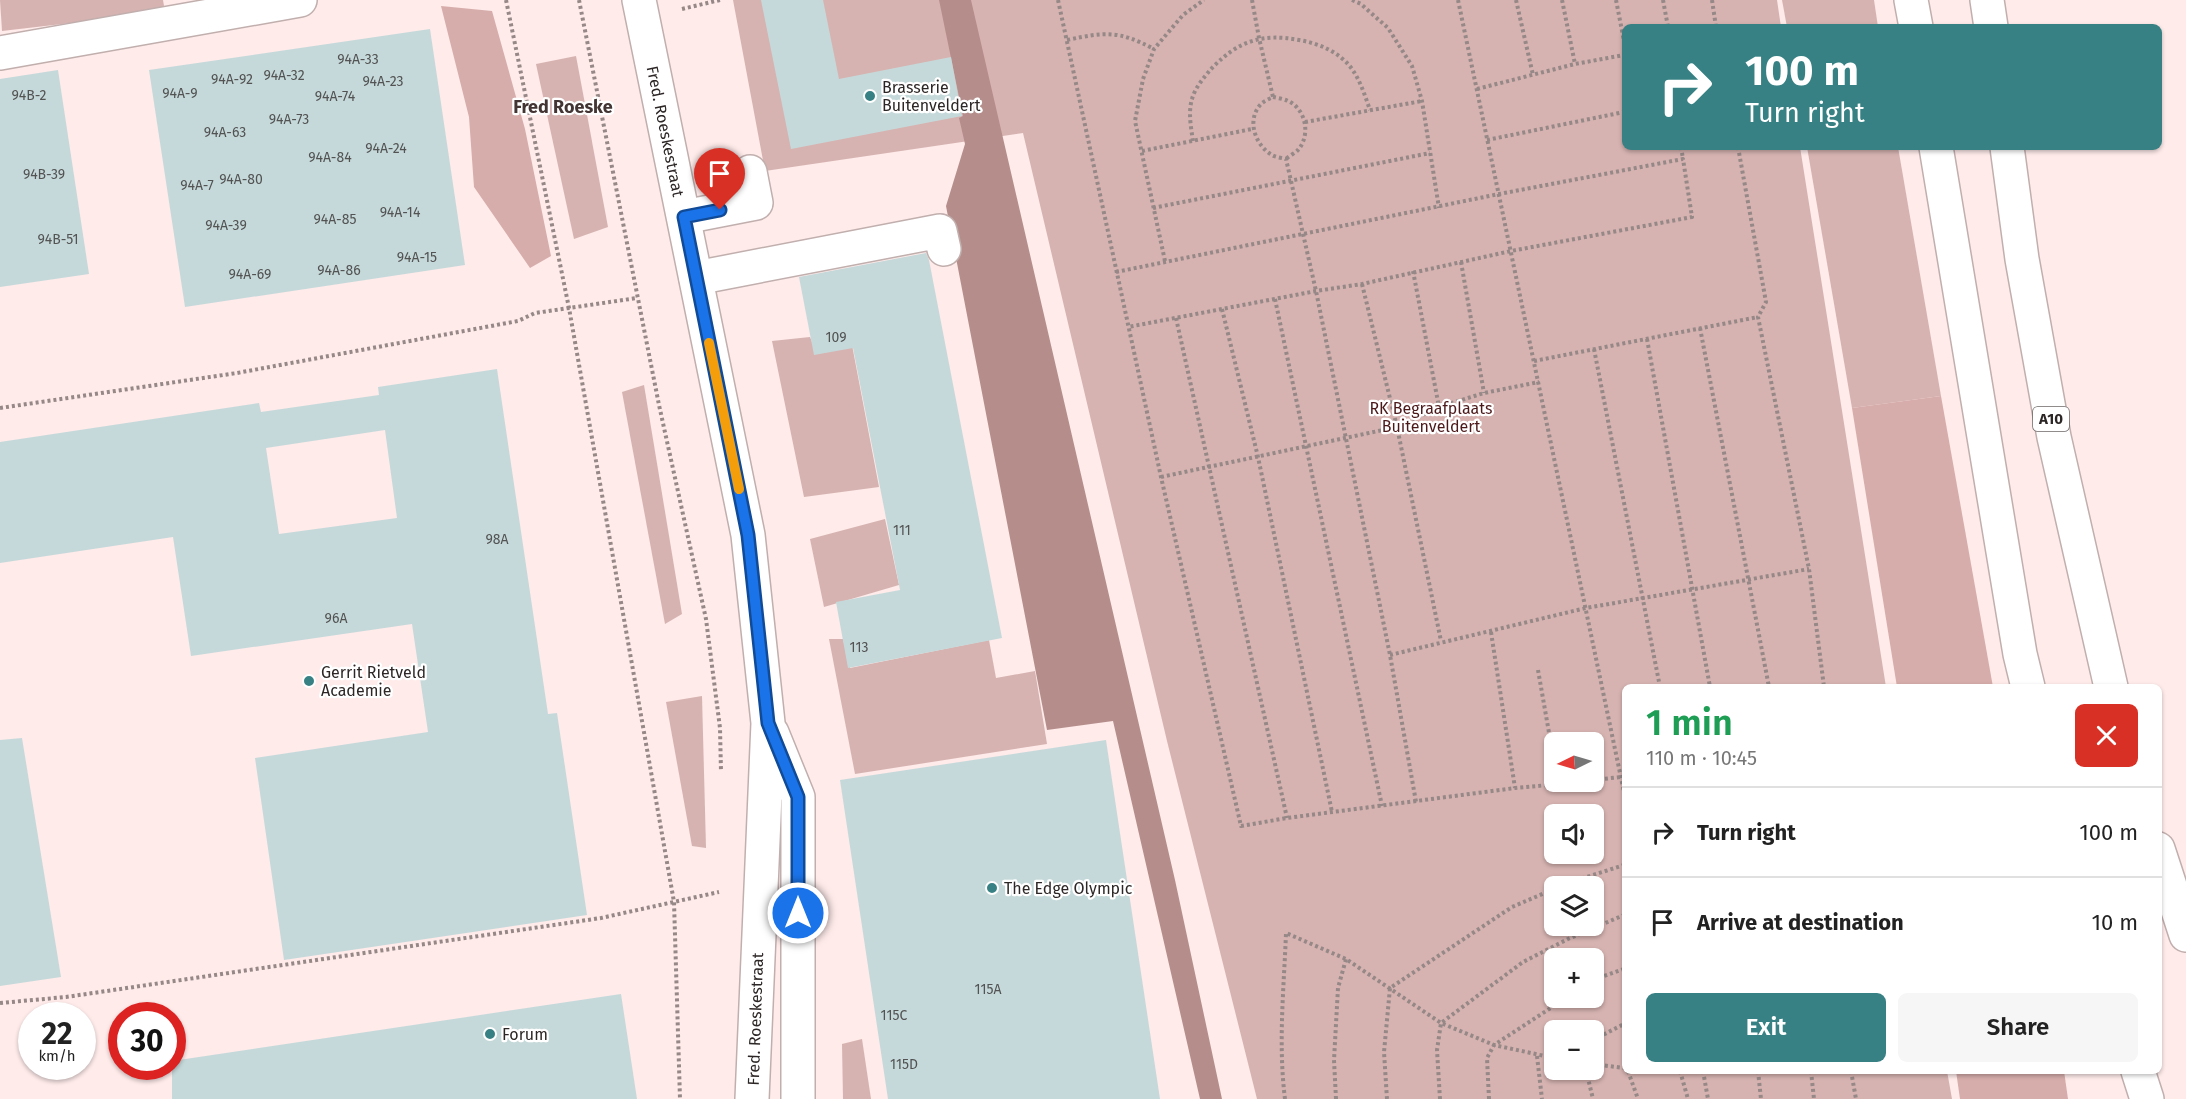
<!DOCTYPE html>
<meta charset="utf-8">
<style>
:root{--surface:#fff;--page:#f6f6f6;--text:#222;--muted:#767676;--line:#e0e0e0;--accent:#378083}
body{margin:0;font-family:"Fira Sans",sans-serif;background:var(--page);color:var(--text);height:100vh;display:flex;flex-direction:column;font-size:22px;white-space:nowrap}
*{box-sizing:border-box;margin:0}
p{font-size:20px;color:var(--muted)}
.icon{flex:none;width:33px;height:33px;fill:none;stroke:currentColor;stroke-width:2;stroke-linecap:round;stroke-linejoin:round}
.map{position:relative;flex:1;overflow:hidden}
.details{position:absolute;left:1622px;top:684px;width:540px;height:390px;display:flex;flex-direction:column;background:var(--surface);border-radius:9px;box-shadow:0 2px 4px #0004}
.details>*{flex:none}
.banner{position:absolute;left:1622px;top:24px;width:540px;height:126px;border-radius:9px;box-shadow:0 2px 4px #0004;background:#378083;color:#fff;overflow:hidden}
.needle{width:39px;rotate:265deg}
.fabs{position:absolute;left:1544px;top:732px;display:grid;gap:12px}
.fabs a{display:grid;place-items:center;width:60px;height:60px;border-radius:9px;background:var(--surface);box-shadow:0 2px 4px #0004;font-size:30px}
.speed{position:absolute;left:18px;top:1002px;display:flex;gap:12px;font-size:30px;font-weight:700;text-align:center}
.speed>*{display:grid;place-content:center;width:78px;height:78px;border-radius:50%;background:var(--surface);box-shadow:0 2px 4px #0004;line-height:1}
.speed small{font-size:15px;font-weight:400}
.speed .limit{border:9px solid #d22;background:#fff;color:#111}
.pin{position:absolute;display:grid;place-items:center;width:51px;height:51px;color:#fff;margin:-62px -26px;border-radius:50% 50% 50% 0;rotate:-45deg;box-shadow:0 0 6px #0007}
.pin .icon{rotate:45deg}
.me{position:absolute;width:66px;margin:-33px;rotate:0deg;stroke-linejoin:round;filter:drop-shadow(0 0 4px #0008)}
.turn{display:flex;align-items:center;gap:21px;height:126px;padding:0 24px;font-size:27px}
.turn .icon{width:78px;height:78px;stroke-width:2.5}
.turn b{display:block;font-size:42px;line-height:51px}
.round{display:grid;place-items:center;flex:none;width:63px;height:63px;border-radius:9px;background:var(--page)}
.overview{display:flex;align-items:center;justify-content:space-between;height:102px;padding:0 24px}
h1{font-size:36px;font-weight:600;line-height:45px;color:#1e9e55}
.primary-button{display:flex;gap:12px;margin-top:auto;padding:12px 24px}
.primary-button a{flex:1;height:69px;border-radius:9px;background:var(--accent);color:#fff;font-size:24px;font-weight:600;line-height:69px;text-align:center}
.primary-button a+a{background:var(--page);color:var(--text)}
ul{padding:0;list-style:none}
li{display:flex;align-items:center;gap:18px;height:90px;padding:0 24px;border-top:2px solid var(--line)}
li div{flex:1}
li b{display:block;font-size:22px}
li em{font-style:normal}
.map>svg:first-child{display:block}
.green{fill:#d6b3b1;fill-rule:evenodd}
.forest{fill:#d6adab}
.water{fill:#b58e8c}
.building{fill:#c6d9da;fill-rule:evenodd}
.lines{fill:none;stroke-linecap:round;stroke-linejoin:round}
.minor-casing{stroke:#c1afae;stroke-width:36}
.highway-casing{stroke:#c1afae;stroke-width:36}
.path{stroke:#958887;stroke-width:4;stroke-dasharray:3 3;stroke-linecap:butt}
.minor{stroke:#fff;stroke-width:33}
.highway{stroke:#fff;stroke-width:33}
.route-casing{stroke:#114b97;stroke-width:15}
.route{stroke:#1a73e8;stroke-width:10}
.slow{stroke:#f59e0b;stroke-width:10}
.poi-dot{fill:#378083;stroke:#fff;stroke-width:2}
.labels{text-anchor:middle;stroke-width:4.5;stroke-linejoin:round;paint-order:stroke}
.number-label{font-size:14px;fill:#535353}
.shield{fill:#fff;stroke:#6c6767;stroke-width:1.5}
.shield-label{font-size:15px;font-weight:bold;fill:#2d2626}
.poi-label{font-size:16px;fill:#2d2626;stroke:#fff;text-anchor:start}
.street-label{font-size:16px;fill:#2d2626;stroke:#fff}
.park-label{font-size:16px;fill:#4c191b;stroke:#fff}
.neighbourhood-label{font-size:18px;font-weight:bold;fill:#433534;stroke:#fff}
</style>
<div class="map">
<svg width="2186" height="1099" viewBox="0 0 2186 1099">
<rect width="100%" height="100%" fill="#feebea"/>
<g class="green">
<polygon points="0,0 163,0 165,12 2,31"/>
<path d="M733 0H1777L1781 27H1624V147H1800L1886 687H1624V1071H1947L1952 1099H1257L1167 741 1023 133 765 171ZM1554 742H1593V782H1554ZM1554 814H1593V854H1554ZM1554 886H1593V926H1554ZM1554 958H1593V998H1554ZM1554 1030H1593V1070H1554Z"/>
<polygon points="1782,0 1874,0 1878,27 1787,27"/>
<polygon points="576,56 608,227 574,239 536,64"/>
<polygon points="1807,147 1898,147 1941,396 1852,408"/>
<polygon points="810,337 816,352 852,345 879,487 804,497 772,341"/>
<polygon points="644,385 682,614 665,624 622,392"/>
<polygon points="885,519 899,585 824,607 810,539"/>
<polygon points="829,639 843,639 850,668 989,640 996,678 1035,671 1047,744 855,774"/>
<polygon points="702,696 706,848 692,846 666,702"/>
<polygon points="862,1039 871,1099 843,1099 842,1044"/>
</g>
<g class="forest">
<polygon points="441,6 492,11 525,129 551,256 530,268 474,187 469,117"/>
<polygon points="1941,396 1993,687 1897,687 1852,408"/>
<polygon points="1956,1071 2064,1071 2068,1099 1960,1099"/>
</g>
<polygon class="water" points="939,0 971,0 1175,880 1222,1099 1200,1099 1113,721 1047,730 946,206 965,144 959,118 963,116"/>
<g class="building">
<polygon points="761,0 823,0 839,79 951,57 962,116 791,149"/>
<polygon points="430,29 465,265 185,307 149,70"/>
<polygon points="58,70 89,274 0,287 0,79"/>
<polygon points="926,253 929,260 1002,638 848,668 836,602 900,590 853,348 814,355 799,277"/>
<path d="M497 369 548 714 557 713 587 915 284 960 255 758 428 732 412 624 191 656 173 537 0 563V442L259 403 261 412 379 395 378 387ZM385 430 397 518 279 534 266 448Z"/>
<polygon points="22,738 61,977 0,986 0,740"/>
<polygon points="1106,740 1160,1099 888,1099 840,780"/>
<polygon points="621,994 637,1099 172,1099 172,1061"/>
</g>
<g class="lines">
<g class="minor-casing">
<g id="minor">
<path id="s1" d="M639 0 748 535 768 723 752 1099"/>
<polyline points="0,53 300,0"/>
<polyline points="684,217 756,203 750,172"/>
<polyline points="696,278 940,231 944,249"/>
<polyline points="772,733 798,797 798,1099"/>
</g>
</g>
<g class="highway-casing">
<g id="highway">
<polyline points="1911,0 1916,27"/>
<polyline points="1987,0 1991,27"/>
<polyline points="1936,147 2020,654 2028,687"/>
<polyline points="2007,147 2022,259 2054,437 2111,687"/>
<polyline points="2158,849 2186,935"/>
<polyline points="2138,1071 2147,1099"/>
</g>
</g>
<g class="path">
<polyline points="506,0 569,308 674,902 680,1099"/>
<polyline points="579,0 659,405 706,619 720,728 721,772"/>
<polyline points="1058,0 1161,477 1241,826 1287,818 1515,788 1581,782"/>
<path d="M1252 0 1259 38 1273 97C1269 99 1264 101 1261 104 1246 120 1255 145 1272 155 1275 157 1282 158 1286 159L1316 291 1390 655 1416 802"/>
<polyline points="1352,0 1361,4 1388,28 1412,66 1422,101 1439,208"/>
<polyline points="1458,0 1624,792"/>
<polyline points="1516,0 1533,75"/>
<polyline points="1562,0 1575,64"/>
<polyline points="1616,0 1624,41"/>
<polyline points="1663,0 1668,27"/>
<polyline points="1712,0 1716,27"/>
<polyline points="682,9 720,0"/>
<path d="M1067 40C1105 32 1118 30 1154 49"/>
<polyline points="1477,89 1575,64 1624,55"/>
<path d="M1273 97C1278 98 1284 99 1288 101 1306 109 1311 135 1298 150 1295 153 1289 156 1286 159"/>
<polyline points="1305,122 1422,101"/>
<polyline points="1487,140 1624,112"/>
<path d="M1193 141C1191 128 1188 112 1192 99 1195 88 1204 77 1212 68 1238 41 1262 33 1299 40 1316 43 1332 49 1345 61 1358 73 1364 93 1370 110"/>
<polyline points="1681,147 1683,159"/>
<polyline points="1738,147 1766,302 1758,317 1809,569 1824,687"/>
<polyline points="1142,151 1252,129"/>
<polyline points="1153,208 1430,153"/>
<polyline points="1165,261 1135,121 1143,79 1154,49 1183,15 1204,0"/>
<polyline points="1461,262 1484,393"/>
<polyline points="1413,271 1439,407"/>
<polyline points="1116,272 1499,194 1683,159 1692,217 1511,251 1362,284 1316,291 1128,327"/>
<polyline points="1362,284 1397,427 1441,641"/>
<polyline points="1275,299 1382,806"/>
<polyline points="1222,309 1258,457 1332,812"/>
<polyline points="1176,318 1287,818"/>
<polyline points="1700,328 1769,687"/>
<polyline points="1647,339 1710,687"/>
<polyline points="1594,349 1660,687"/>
<polyline points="1534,361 1758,317"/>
<polyline points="0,408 237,373 518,321 535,313 637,298"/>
<polyline points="1161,477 1397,427 1439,407 1484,393 1539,382"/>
<polyline points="1491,632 1515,788"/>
<polyline points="1390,655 1586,608 1809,569"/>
<polyline points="1538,670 1554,761"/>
<polyline points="1593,780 1621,777"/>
<polyline points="1559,886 1624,865"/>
<polyline points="1593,980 1624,969"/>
<polyline points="0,1003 66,997 601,918 719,892"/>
<polyline points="1593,1040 1624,1024"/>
<polyline points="1537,1056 1542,1099"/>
<polyline points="1593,1064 1624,1068"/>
<polyline points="1586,1070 1593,1099"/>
<polyline points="1628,1071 1638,1099"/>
<polyline points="1680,1071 1688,1099"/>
<polyline points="1703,1071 1708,1099"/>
<polyline points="1758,1071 1761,1099"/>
<polyline points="1811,1071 1814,1099"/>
<polyline points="1851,1071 1856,1099"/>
<path d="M1285 1099C1278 1044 1284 987 1286 933L1346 959 1441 1023 1494 1045 1554 1058"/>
<polyline points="1336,1099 1334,1060 1338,988 1346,959"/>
<polyline points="1387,1099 1384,1052 1390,988 1512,907 1554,889"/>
<polyline points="1440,1099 1437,1050 1441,1023 1523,962 1568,939 1624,915"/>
<polyline points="1489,1099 1487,1058 1494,1045 1566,998"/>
</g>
<use href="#minor" class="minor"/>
<use href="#highway" class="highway"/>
</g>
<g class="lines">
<g class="route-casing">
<polyline id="route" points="720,210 684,217 748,535 768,723 798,797 798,913"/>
</g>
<use href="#route" class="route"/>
<polyline class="slow" points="709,343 739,489"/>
</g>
<g class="poi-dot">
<circle cx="870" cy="96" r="6"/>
<circle cx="309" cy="681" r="6"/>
<circle cx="992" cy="888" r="6"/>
<circle cx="490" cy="1034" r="6"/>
</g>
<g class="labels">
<g class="number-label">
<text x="358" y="64">94A-33</text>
<text x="284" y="80">94A-32</text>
<text x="232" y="84">94A-92</text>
<text x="383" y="86">94A-23</text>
<text x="180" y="98">94A-9</text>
<text x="29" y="100">94B-2</text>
<text x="335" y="101">94A-74</text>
<text x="289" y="124">94A-73</text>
<text x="225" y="137">94A-63</text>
<text x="386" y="153">94A-24</text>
<text x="330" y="162">94A-84</text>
<text x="44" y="179">94B-39</text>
<text x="241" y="184">94A-80</text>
<text x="197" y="190">94A-7</text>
<text x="400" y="217">94A-14</text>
<text x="335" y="224">94A-85</text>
<text x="226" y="230">94A-39</text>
<text x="58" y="244">94B-51</text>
<text x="417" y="262">94A-15</text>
<text x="339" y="275">94A-86</text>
<text x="250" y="279">94A-69</text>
<text x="836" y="342">109</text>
<text x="902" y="535">111</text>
<text x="497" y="544">98A</text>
<text x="336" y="623">96A</text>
<text x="859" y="652">113</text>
<text x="988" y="994">115A</text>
<text x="894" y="1020">115C</text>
<text x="904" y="1069">115D</text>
</g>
<rect class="shield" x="2033" y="407" width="36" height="24" rx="4.5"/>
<g class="shield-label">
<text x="2051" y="424">A10</text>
</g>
<g class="poi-label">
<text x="882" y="93">Brasserie<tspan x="882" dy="18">Buitenveldert</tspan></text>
<text x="321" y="678">Gerrit Rietveld<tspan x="321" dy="18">Academie</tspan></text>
<text x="1004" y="894">The Edge Olympic</text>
<text x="502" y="1040">Forum</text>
</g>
<g class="street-label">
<text dy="6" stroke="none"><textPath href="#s1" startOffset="134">Fred. Roeskestraat</textPath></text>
<text transform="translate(755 1019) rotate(-88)" y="6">Fred. Roeskestraat</text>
</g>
<g class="park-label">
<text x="1431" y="414">RK Begraafplaats<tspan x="1431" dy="18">Buitenveldert</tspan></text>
</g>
<g class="neighbourhood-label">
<text x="563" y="113">Fred Roeske</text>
</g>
</g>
</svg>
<div class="fabs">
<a><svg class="needle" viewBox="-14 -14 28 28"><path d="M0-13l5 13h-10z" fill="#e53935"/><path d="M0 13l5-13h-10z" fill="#767676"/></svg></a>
<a><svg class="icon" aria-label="sound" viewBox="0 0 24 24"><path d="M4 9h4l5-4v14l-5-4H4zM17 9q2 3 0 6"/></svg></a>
<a><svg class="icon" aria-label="layers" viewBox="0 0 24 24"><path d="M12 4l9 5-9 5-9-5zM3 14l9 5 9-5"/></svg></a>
<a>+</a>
<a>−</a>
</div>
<div class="speed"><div>22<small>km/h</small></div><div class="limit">30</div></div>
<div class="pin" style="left:720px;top:210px;background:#d93025"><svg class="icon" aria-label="arrive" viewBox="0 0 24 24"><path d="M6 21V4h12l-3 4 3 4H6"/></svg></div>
<svg class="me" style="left:798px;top:913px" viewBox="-20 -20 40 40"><circle r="17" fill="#1a73e8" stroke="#fff" stroke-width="3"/><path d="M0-11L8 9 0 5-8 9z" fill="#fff"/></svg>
<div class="banner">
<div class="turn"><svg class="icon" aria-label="right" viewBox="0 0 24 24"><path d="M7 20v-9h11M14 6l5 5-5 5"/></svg><div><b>100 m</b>Turn right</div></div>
</div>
<section class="details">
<div class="overview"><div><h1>1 min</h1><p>110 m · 10:45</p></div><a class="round" style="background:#d93025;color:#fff"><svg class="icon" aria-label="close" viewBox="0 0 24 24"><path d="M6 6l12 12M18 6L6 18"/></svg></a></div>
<ul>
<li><svg class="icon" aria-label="right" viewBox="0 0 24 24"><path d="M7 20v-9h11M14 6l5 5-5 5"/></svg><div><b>Turn right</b></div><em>100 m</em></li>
<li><svg class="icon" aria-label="arrive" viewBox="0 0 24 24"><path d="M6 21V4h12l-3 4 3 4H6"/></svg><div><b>Arrive at destination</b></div><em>10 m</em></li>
</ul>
<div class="primary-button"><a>Exit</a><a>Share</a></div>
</section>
</div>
